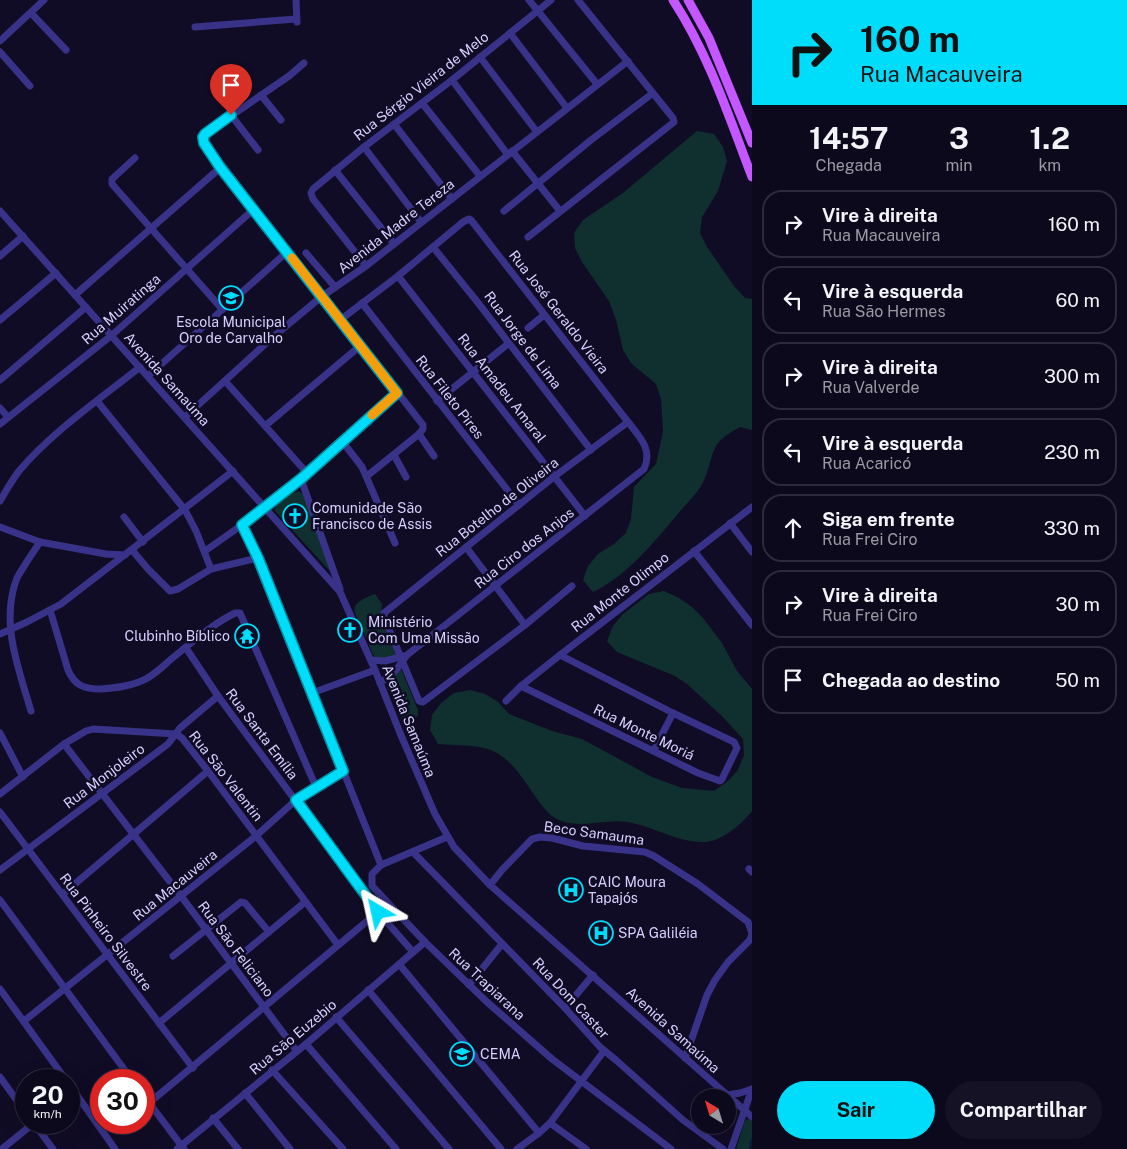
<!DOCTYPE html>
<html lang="pt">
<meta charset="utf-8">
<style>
:root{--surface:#0d091c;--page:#161225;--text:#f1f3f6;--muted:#9a9aa3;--line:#2d2a3b;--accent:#00ddfb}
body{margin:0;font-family:"Public Sans",sans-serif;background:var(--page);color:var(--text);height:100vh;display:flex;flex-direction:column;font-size:19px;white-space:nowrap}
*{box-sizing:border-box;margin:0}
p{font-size:16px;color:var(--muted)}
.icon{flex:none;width:28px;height:28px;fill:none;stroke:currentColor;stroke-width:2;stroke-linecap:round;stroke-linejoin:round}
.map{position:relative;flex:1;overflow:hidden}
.drawer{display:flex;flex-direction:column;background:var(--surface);width:375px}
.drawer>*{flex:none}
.guide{background:#00ddfb;color:#111;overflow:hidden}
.needle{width:32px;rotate:322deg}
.tools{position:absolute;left:691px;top:1089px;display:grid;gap:10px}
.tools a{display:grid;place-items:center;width:45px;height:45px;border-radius:50%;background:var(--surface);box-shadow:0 5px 20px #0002,0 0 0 1px var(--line);font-size:25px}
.speed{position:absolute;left:15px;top:1069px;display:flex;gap:10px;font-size:25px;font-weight:700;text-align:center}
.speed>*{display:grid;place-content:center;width:65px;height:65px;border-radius:50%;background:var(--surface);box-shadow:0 5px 20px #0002,0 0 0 1px var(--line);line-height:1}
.speed small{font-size:12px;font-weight:400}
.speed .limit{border:8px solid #d22;background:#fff;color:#111}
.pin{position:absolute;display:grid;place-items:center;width:42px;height:42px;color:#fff;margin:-51px -21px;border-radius:50% 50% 50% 0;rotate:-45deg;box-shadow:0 0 5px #0007}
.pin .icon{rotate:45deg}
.me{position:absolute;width:55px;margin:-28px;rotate:324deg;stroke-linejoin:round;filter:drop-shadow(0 0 4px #0008)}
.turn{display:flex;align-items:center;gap:18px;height:105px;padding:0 25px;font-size:22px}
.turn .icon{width:65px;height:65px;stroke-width:2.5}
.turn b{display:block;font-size:35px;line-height:42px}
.eta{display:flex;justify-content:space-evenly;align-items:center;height:85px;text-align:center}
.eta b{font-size:30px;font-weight:700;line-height:35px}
.action{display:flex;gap:10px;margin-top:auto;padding:10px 25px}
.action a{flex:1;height:58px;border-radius:30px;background:var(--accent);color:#111;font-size:20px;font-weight:700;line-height:58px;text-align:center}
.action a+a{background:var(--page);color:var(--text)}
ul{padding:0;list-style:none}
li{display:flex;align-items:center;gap:15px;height:68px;margin:0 10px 8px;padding:0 15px;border:2px solid var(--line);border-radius:20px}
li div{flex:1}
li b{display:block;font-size:19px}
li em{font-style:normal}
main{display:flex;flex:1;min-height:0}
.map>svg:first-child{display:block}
.green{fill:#0f302f}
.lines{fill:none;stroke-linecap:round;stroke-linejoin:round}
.stream{stroke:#051b46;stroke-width:2}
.minor{stroke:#383389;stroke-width:7}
.major{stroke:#c457ff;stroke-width:9}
.route-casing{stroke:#0090a3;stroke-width:12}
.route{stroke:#00ddfb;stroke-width:9}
.slow{stroke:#f59e0b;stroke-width:9}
.labels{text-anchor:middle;stroke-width:5;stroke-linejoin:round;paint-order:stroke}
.street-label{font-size:14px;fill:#d7d0ff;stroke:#110c25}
.poi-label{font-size:14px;fill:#d7d0ff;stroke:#110c25;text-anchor:start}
</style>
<main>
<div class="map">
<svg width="752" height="1149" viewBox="0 0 752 1149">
<rect width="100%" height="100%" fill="#110c25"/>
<g class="green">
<path d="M697 131 714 134 723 147 727 161 718 191 702 217 700 233 707 247 734 286 745 298 752 299V430L740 427C731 432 722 437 716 446 709 459 709 475 699 489 693 498 684 506 677 515 652 544 628 575 593 592L583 580 588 566 598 554 614 544 626 533 631 519 634 487 656 464 663 432 661 399 656 384 631 363 623 350 616 320 609 301 582 262 575 248 574 233 583 220 623 193Z"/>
<path d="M298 491 302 493C309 509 331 554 329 570L274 510C278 500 289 495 298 491Z"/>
<path d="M664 591 679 598 692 607 703 618 722 643 737 671 752 689V811C742 824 722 841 705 842 678 843 653 826 627 822 603 818 574 832 552 816 542 808 534 794 526 783 498 742 483 747 438 744L430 730 432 715 441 703 454 693 470 690 485 694 498 702 509 714 552 731 582 739 652 777 682 788 714 791 728 781 738 770 744 755 743 739 722 716 687 684 675 676 617 652 607 641 613 626 623 614 649 594Z"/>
<path d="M375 594 382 604 381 614 396 655 387 659 375 657C370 651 369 643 365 635 356 611 343 606 375 594Z"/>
<polygon points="401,669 418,710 418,716 404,723 387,687 389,680"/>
<polygon points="747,1119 752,1120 752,1137 749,1149 736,1149 744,1123"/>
</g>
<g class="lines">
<polyline class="stream" points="750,1149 752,1139"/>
<g class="minor">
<polyline points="296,0 297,22"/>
<polyline points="529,0 597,84"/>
<polyline points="31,13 66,50"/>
<polyline points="195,27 296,19"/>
<polyline points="510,33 567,108"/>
<polyline points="0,41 44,0"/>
<polyline points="0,52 30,86"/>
<polyline points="480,57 537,132"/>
<polyline points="304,63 289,76 209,131 203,137 203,140 221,167 423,425 423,429 419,434 367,476"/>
<polyline points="452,80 508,155"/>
<polyline points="261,95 281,120"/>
<polyline points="422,103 480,176"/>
<polyline points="231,115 258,150"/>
<polyline points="394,124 452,199"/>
<polyline points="364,147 421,222"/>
<polyline points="512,151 560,211"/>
<polyline points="135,158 112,179 112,184 222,309"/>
<polyline points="335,170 394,244"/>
<polyline points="0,211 340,592 375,670 400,733 435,814 454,847 490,885 752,1117"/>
<polyline points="504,211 591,140 653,93"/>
<polyline points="528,237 674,122 673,118 578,0"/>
<polyline points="433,247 479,304 591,450"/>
<polyline points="306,253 335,287"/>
<polyline points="0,256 23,236"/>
<polyline points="366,266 313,199 311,193 313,189 364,147 452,80 551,0"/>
<polyline points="398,276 585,516"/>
<polyline points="75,295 221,167"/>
<polyline points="362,303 519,505"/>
<path d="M344 317 398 276 463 222 469 219 471 220 628 422C640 437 653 450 644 469L407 655 396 670 380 683"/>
<polyline points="0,320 56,273"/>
<polyline points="528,328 544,315"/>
<polyline points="148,376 287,252"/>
<polyline points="0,380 86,307"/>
<polyline points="225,381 307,473"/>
<polyline points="97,401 185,510 196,531 211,569"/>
<polyline points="437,401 509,343"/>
<polyline points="0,408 8,417"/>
<polyline points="185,417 273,337 321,297 366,266 628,61"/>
<polyline points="0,424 112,335 254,209"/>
<polyline points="265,426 360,346"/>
<polyline points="419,434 434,456"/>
<polyline points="342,441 362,467 395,543"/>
<polyline points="394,455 406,477"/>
<polyline points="301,479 340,589"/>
<path d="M0 501C6 491 12 480 19 471 52 432 100 399 140 367"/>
<polyline points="124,517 143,542"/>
<polyline points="730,523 752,552"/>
<polyline points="242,525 258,558 381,865"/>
<polyline points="0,527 40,542 106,554 125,555"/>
<polyline points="466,547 525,625"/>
<polyline points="132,550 148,569 170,591 178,589 211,569 258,558"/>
<polyline points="205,551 266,508 301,479 397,393"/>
<polyline points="694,551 752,625"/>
<polyline points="572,586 525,625 423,702 419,701 384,617 384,613 555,476 628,422"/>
<path d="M50 610 68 670C75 686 84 689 101 689 114 688 127 687 139 682 151 678 161 668 170 660 191 643 211 625 235 613H240L316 787"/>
<polyline points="0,634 27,622 61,604 233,471"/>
<polyline points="186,648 218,696 378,912 413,952"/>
<polyline points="371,660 385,661 404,656"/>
<polyline points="521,686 698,773 720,781 722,779 737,748 734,742 673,713 560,655"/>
<polyline points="312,693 375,670"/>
<polyline points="506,701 521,686 560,655 752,507"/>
<path d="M31 711C18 667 0 622 17 578 24 565 32 554 40 542"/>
<polyline points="0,733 23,777"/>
<polyline points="64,744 181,896 296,1050"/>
<polyline points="654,750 673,713"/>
<polyline points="0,794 64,744 86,731 93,729 176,734 182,738 208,771 338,945"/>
<polyline points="0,812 193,1068"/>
<polyline points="447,837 381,865 372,874 372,886 425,942 487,1002 552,1059 671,1149"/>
<polyline points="413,852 565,1008 600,1047 617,1061 683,1120 723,1149"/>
<polyline points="749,869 752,872"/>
<polyline points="0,870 168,744 180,728 218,696"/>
<polyline points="490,885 502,870 532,839 540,837 552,838 583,846 645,852 654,856 698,884 748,922 752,933 750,940 728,962 715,980 707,995 685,1058"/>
<polyline points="63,894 208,771"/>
<polyline points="0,900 132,1080"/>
<polyline points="173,956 241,902 245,903 269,932"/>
<polyline points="399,964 539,1133"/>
<polyline points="469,985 502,944"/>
<polyline points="0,989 66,1080"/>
<polyline points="368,990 501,1149"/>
<polyline points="565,1008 593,975"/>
<polyline points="336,1017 449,1149"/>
<polyline points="24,1021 256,836 296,800 343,771"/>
<polyline points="159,1023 305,902"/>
<polyline points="306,1044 396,1149"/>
<polyline points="272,1070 343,1149"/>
<polyline points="0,1077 26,1113"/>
<polyline points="69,1084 115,1149"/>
<polyline points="245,1093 290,1149"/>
<polyline points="727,1095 740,1093 752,1089"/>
<polyline points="144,1096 184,1149"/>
<polyline points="149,1103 378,912"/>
<polyline points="213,1118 238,1149"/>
<polyline points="33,1122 53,1149"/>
<polyline points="550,1123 586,1149"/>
<polyline points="2,1149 34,1123"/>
<polyline points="177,1149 306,1044 425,942"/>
<polyline points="517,1149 539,1133 550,1123 604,1051"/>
<polyline points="731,1149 752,1089"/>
</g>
<g class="major">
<path d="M673 0C709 55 729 117 752 177"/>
<polyline points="688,0 709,38 752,143"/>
</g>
</g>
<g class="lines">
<g class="route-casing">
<polyline id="route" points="231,115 205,134 203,137 204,143 220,167 397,393 302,478 242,525 258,558 343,771 296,800 378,912"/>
</g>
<use href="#route" class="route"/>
<polyline class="slow" points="292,258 397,393 372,415"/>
</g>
<defs>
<g id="school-ring" transform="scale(1.25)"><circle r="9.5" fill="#110c25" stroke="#00ddfb" stroke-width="1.5"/><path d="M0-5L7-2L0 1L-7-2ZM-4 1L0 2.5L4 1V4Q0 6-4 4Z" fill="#00ddfb"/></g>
<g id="church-ring" transform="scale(1.25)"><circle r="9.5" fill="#110c25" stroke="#00ddfb" stroke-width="1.5"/><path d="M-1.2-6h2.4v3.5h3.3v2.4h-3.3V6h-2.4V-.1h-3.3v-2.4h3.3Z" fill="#00ddfb"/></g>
<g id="temple-ring" transform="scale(1.25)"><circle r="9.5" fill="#110c25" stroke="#00ddfb" stroke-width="1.5"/><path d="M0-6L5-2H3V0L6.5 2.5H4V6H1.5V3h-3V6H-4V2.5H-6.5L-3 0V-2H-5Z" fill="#00ddfb"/></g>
<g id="hospital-ring" transform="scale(1.25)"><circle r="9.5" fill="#110c25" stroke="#00ddfb" stroke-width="1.5"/><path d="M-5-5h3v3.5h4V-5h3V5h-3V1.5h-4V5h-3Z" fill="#00ddfb"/></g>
</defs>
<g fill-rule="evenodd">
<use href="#school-ring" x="231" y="298"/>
<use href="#church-ring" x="295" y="516"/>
<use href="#church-ring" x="350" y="630"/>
<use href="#temple-ring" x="247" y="636"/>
<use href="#hospital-ring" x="571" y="890"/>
<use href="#hospital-ring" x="601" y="933"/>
<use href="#school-ring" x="462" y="1054"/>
</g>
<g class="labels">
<g class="street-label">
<text transform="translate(421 86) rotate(-38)" y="5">Rua Sérgio Vieira de Melo</text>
<text transform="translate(396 226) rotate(-38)" y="5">Avenida Madre Tereza</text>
<text transform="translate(121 309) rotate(-41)" y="5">Rua Muiratinga</text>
<text transform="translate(559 312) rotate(52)" y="5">Rua José Geraldo Vieira</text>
<text transform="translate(523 340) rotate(53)" y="5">Rua Jorge de Lima</text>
<text transform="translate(167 379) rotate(48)" y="5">Avenida Samaúma</text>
<text transform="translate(502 388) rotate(52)" y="5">Rua Amadeu Amaral</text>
<text transform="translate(450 397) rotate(52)" y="5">Rua Fileto Pires</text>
<text transform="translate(497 507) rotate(-38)" y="5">Rua Botelho de Oliveira</text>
<text transform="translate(524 548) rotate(-38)" y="5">Rua Ciro dos Anjos</text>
<text transform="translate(620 592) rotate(-38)" y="5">Rua Monte Olimpo</text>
<text transform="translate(409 721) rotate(68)" y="5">Avenida Samaúma</text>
<text transform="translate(644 732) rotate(26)" y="5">Rua Monte Moriá</text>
<text transform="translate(262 734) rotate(53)" y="5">Rua Santa Emília</text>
<text transform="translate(104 776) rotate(-37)" y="5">Rua Monjoleiro</text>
<text transform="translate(226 776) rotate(52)" y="5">Rua São Valentin</text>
<text transform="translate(594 833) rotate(8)" y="5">Beco Samauma</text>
<text transform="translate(175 885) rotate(-39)" y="5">Rua Macauveira</text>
<text transform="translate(106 932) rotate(53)" y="5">Rua Pinheiro Silvestre</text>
<text transform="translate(236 949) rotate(53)" y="5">Rua São Feliciano</text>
<text transform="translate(487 984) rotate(43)" y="5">Rua Trapiarana</text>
<text transform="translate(571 998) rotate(47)" y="5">Rua Dom Caster</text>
<text transform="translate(673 1030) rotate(42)" y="5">Avenida Samaúma</text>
<text transform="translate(293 1037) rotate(-40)" y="5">Rua São Euzebio</text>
</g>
<g class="poi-label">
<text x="231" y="327" text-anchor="middle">Escola Municipal<tspan x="231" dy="16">Oro de Carvalho</tspan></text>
<text x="312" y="513">Comunidade São<tspan x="312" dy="16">Francisco de Assis</tspan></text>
<text x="368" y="627">Ministério<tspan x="368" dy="16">Com Uma Missão</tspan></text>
<text x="230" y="641" text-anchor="end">Clubinho Bíblico</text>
<text x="588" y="887">CAIC Moura<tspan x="588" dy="16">Tapajós</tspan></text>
<text x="618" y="938">SPA Galiléia</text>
<text x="480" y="1059">CEMA</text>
</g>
</g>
</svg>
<div class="tools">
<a><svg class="needle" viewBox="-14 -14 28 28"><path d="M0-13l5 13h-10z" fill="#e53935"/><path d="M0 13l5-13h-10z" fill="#9a9aa3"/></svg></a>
</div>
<div class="speed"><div>20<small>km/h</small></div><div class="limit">30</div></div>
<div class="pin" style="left:231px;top:115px;background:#d93025"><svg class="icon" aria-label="arrive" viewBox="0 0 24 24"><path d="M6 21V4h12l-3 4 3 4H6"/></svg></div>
<svg class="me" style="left:378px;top:912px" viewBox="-20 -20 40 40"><path d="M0-17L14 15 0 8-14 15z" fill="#00ddfb" stroke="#fff" stroke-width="4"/></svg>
</div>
<section class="drawer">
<div class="guide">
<div class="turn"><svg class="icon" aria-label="right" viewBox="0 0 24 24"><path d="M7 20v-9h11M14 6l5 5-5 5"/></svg><div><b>160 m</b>Rua Macauveira</div></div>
</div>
<div class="eta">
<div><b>14:57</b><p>Chegada</p></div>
<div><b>3</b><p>min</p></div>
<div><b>1.2</b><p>km</p></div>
</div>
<ul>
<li><svg class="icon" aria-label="right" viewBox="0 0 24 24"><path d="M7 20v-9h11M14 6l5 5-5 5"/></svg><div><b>Vire à direita</b><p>Rua Macauveira</p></div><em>160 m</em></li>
<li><svg class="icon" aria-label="left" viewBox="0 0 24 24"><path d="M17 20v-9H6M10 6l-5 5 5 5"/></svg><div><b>Vire à esquerda</b><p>Rua São Hermes</p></div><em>60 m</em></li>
<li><svg class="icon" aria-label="right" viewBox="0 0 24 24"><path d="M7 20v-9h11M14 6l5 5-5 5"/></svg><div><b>Vire à direita</b><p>Rua Valverde</p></div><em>300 m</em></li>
<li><svg class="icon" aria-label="left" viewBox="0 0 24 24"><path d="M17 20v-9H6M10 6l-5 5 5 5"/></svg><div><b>Vire à esquerda</b><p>Rua Acaricó</p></div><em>230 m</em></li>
<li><svg class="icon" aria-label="ahead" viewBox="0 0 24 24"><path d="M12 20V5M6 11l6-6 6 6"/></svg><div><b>Siga em frente</b><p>Rua Frei Ciro</p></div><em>330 m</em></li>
<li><svg class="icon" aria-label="right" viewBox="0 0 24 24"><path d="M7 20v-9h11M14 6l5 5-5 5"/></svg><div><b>Vire à direita</b><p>Rua Frei Ciro</p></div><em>30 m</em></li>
<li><svg class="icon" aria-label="arrive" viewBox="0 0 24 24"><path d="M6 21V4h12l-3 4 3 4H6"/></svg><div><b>Chegada ao destino</b></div><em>50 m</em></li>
</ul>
<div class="action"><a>Sair</a><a>Compartilhar</a></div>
</section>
</main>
